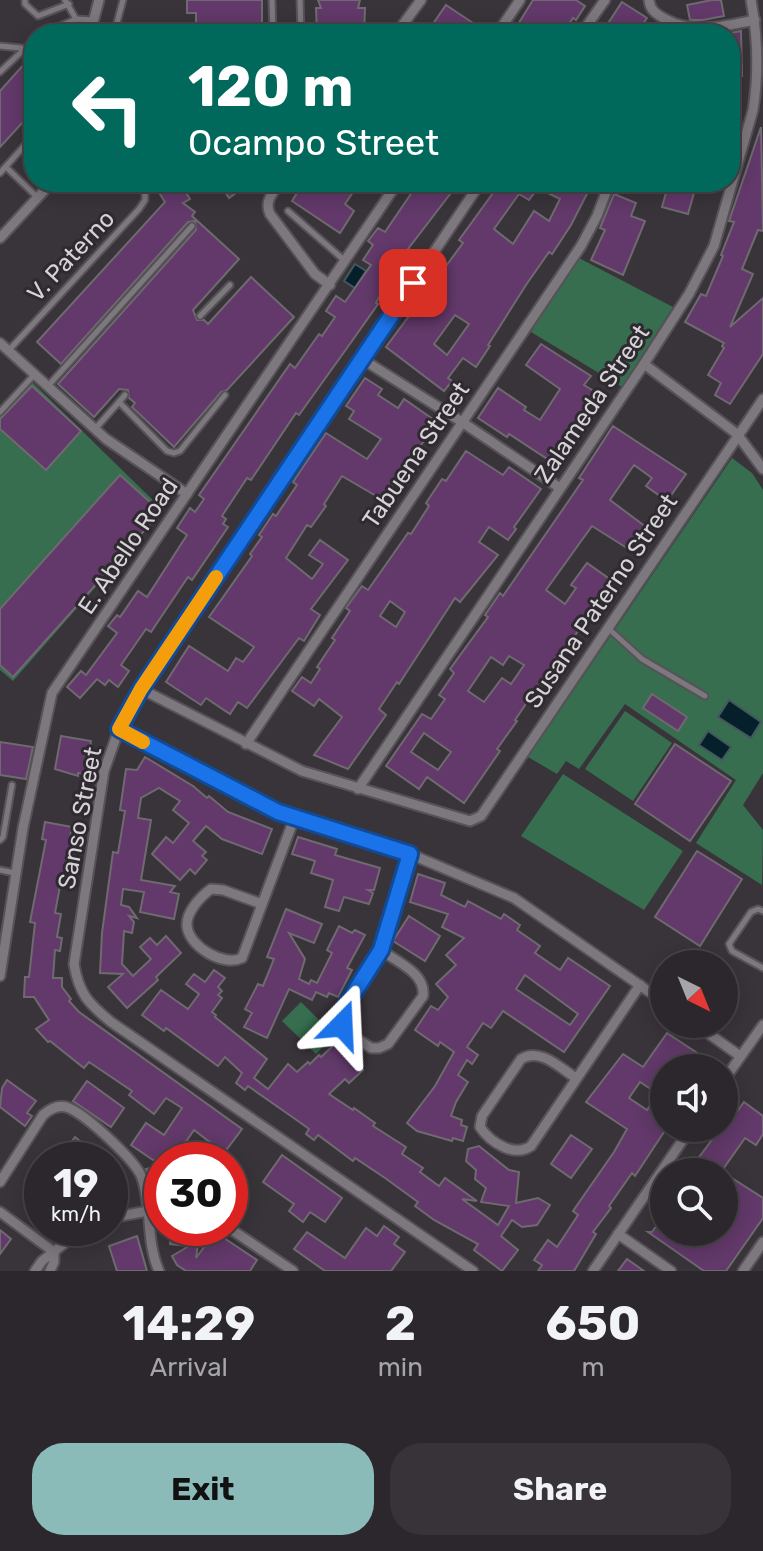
<!DOCTYPE html>
<style>
:root{--surface:#2b272c;--page:#373338;--text:#f1f3f6;--muted:#a6a5a9;--line:#474448;--accent:#8bbbb9}
body{margin:0;font-family:Rubik,sans-serif;background:var(--page);color:var(--text);height:100vh;display:flex;flex-direction:column;font-size:30px;white-space:nowrap}
*{box-sizing:border-box;margin:0}
p{font-size:26px;color:var(--muted)}
.icon{flex:none;width:44px;height:44px;fill:none;stroke:currentColor;stroke-width:2;stroke-linecap:round;stroke-linejoin:round}
.map{position:relative;height:1271px;overflow:hidden}
.sheet{display:flex;flex-direction:column;background:var(--surface);flex:1}
.sheet>*{flex:none}
.banner{position:absolute;left:24px;top:24px;width:716px;height:168px;border-radius:32px;box-shadow:0 4px 20px #0003,0 0 0 2px var(--line);background:#00695c;color:#fff;overflow:hidden}
.needle{width:52px;rotate:137deg}
.tools{position:absolute;left:650px;top:950px;display:grid;gap:16px}
.tools a{display:grid;place-items:center;width:88px;height:88px;border-radius:50%;background:var(--surface);box-shadow:0 4px 20px #0003,0 0 0 2px var(--line);font-size:40px}
.speed{position:absolute;left:24px;top:1142px;display:flex;gap:16px;font-size:40px;font-weight:700;text-align:center}
.speed>*{display:grid;place-content:center;width:104px;height:104px;border-radius:50%;background:var(--surface);box-shadow:0 4px 20px #0003,0 0 0 2px var(--line);line-height:1}
.speed small{font-size:20px;font-weight:400}
.speed .limit{border:12px solid #d22;background:#fff;color:#111}
.pin{position:absolute;display:grid;place-items:center;width:68px;height:68px;color:#fff;margin:-34px;border-radius:16px;box-shadow:0 4px 12px #0006}
.me{position:absolute;width:88px;margin:-44px;rotate:21deg;stroke-linejoin:round;filter:drop-shadow(0 0 6px #0008)}
.turn{display:flex;align-items:center;gap:28px;height:168px;padding:0 32px;font-size:36px}
.turn .icon{width:104px;height:104px;stroke-width:2.5}
.turn b{display:block;font-size:56px;line-height:68px}
.eta{display:flex;justify-content:space-evenly;align-items:center;height:136px;text-align:center}
.eta b{font-size:48px;font-weight:700;line-height:56px}
.button{display:flex;gap:16px;margin-top:auto;padding:16px 32px}
.button a{flex:1;height:92px;border-radius:32px;background:var(--accent);color:#111;font-size:32px;font-weight:700;line-height:92px;text-align:center}
.button a+a{background:var(--page);color:var(--text)}
.map>svg:first-child{display:block}
.green{fill:#366e4f}
.water{fill:#06202b;stroke:#44565f;stroke-width:2}
.building{fill:#62396a;stroke:#6f6970;stroke-width:2;fill-rule:evenodd}
.lines{fill:none;stroke-linecap:round;stroke-linejoin:round}
.lane-casing{stroke:#575258;stroke-width:9}
.street-casing{stroke:#575258;stroke-width:13}
.lane{stroke:#7d777e;stroke-width:5}
.street{stroke:#7d777e;stroke-width:9}
.route-casing{stroke:#114b97;stroke-width:20}
.route{stroke:#1a73e8;stroke-width:14}
.slow{stroke:#f59e0b;stroke-width:14}
.labels{text-anchor:middle;stroke-width:6;stroke-linejoin:round;paint-order:stroke}
.street-label{font-size:24px;fill:#d6d3d7;stroke:#2f2a30}
</style>
<div class="map">
<svg width="763" height="1271" viewBox="0 0 763 1271">
<rect width="100%" height="100%" fill="#39343a"/>
<g class="green">
<polygon points="577,257 673,307 622,387 531,332"/>
<polygon points="31,381 163,510 13,681 0,670 0,415"/>
<polygon points="732,458 752,473 763,490 763,773 743,805 763,830 762,885 696,843 736,780 625,704 579,769 566,761 557,774 528,757"/>
<polygon points="625,711 672,743 633,801 585,769"/>
<polygon points="563,774 683,851 644,910 521,836"/>
<polygon points="301,1002 334,1035 316,1054 282,1021"/>
</g>
<g class="water">
<polygon points="355,264 366,271 355,288 344,281"/>
<polygon points="729,700 761,722 751,738 718,717"/>
<polygon points="708,731 731,747 722,760 699,745"/>
</g>
<g class="building">
<polygon points="187,0 262,0 262,34 196,34 196,13 187,13"/>
<polygon points="318,0 360,0 358,8 365,8 364,34 317,34 316,8 321,8"/>
<polygon points="533,0 576,0 585,6 576,20 573,18 562,34 512,34"/>
<polygon points="712,0 721,0 724,16 703,20 690,20 687,5"/>
<polygon points="622,2 647,18 636,34 601,34"/>
<polygon points="446,5 479,27 475,34 426,34"/>
<polygon points="741,31 742,76 730,77 730,33"/>
<polygon points="34,53 34,110 0,147 0,91"/>
<polygon points="761,127 763,231 758,230 742,269 753,274 730,327 763,298 763,354 730,404 715,395 721,383 708,375 724,348 722,346 724,343 685,322 701,294 706,296 723,256 721,255 734,222 729,221"/>
<polygon points="152,182 179,182 190,199 183,203 195,212 192,216 239,259 193,310 197,320 204,320 208,324 251,277 294,317 227,390 221,392 174,447 132,407 135,403 129,398 128,390 119,389 94,417 58,384 196,230 195,221 188,222 61,364 37,342 165,202"/>
<polygon points="218,182 251,182 229,198"/>
<polygon points="304,182 360,182 345,204 354,211 340,233 292,201"/>
<polygon points="419,182 444,182 454,189 408,249 411,250 383,290 376,303 378,304 347,348 299,415 296,413 251,480 247,478 222,516 226,519 223,524 228,527 192,580 188,577 151,632 146,629 121,665 129,671 118,687 109,680 105,685 97,679 80,698 67,687 81,671 86,675 117,633 108,626 117,615 120,617 138,591 147,597 187,535 177,528 190,508 195,512 204,499 199,495 290,364 295,368 319,334 322,336 335,317 326,311 336,296 345,302 371,265 363,260 373,245 368,241 378,228 385,232"/>
<path d="M501 182H578L590 188 571 225 552 254 549 252 526 285 488 345 490 346 476 367 463 358 448 378 452 381 444 391 386 347 463 243 459 240ZM538 188 560 199 549 221 534 211 513 244 494 229 519 194 529 200ZM455 315 469 324 447 355 434 344Z"/>
<polygon points="669,182 696,186 688,214 662,207"/>
<polygon points="614,194 636,203 631,216 645,221 623,275 591,260 605,230 600,228"/>
<polygon points="541,344 591,376 584,385 597,393 552,462 509,434 507,437 478,418 498,388 526,407 524,410 540,420 560,389 526,365"/>
<polygon points="365,378 382,389 378,395 398,408 404,399 437,422 383,500 342,476 324,504 326,506 311,527 307,525 286,558 312,579 323,564 309,555 320,540 348,560 311,609 320,615 304,641 299,638 247,708 238,702 230,714 206,698 201,705 166,682 189,646 228,671 236,658 243,662 254,647 209,617 252,556 250,554 262,537 259,535 273,514 276,516 297,485 293,482 326,433 367,459 381,439 349,419 354,411 346,406"/>
<polygon points="32,386 81,431 46,470 0,429 0,419"/>
<path d="M613 426 686 474 667 501 646 486 652 478 634 465 610 500 654 533 638 555 592 526 546 590 565 604 576 588 571 585 587 563 611 580 537 694 534 692 515 720 517 721 497 749 500 751 464 803 427 777 419 789 386 766 422 714 431 719 445 699 439 695 454 673 450 669 488 617 485 615 500 593 503 596 583 480 579 478ZM509 656 524 665 511 684 502 678 484 702 468 691 491 657 503 665ZM424 733 451 752 438 770 411 752Z"/>
<path d="M466 451 503 475 509 467 541 489 514 527 516 529 508 540 489 527 479 542 498 555 460 602 455 598 399 684 397 682 379 709 386 715 348 769 314 755 342 717 319 699 314 706 292 691 302 677 311 683 320 669 317 667 335 640 332 638 350 611 346 608 362 586 368 590 408 533 411 534 429 506 426 503 442 479 446 481ZM390 601 405 612 396 627 380 616Z"/>
<polygon points="120,475 161,512 13,677 0,665 0,609"/>
<polygon points="652,694 687,717 678,731 643,708"/>
<polygon points="61,736 91,741 87,774 78,773 78,776 55,769"/>
<polygon points="0,742 33,747 26,779 0,775"/>
<polygon points="675,744 731,781 690,841 635,804"/>
<polygon points="145,757 193,786 207,798 209,796 228,812 272,829 262,854 222,839 206,826 193,841 206,852 202,856 207,860 195,874 190,869 180,880 152,854 166,837 173,843 189,823 173,810 180,801 159,788 141,798 138,818 151,820 141,880 175,886 170,892 179,894 174,919 140,912 144,892 123,889 121,905 129,907 137,918 129,916 134,922 132,933 124,931 122,964 133,976 151,959 140,947 150,938 157,945 166,936 181,953 156,977 158,980 127,1008 108,987 123,974 100,973 102,933 113,852 118,853 125,811 120,810 126,769 137,770"/>
<polygon points="45,822 72,827 70,837 77,838 67,887 60,886 55,913 61,914 57,937 62,938 60,951 55,950 53,978 62,978 62,987 71,999 69,1001 79,1012 242,1129 224,1153 194,1130 181,1149 194,1160 153,1160 131,1145 146,1123 164,1135 182,1108 166,1098 154,1114 129,1095 132,1091 89,1062 84,1068 50,1041 48,1042 36,1029 49,1020 34,997 24,997 25,977 29,977 35,923 30,922 46,840 42,839"/>
<polygon points="298,837 337,849 335,855 380,868 374,890 368,890 373,893 369,904 344,897 339,911 325,907 333,880 311,873 315,861 292,854"/>
<polygon points="697,851 742,879 700,946 655,917"/>
<path d="M418 874 445 883 441 895 465 907 468 901 501 919 504 914 520 925 517 930 540 946 535 953 560 970 568 958 610 986 564 1052 503 1011 491 1028 483 1023 467 1047 478 1055 472 1064 467 1060 458 1075 468 1082 456 1102 451 1116 462 1120 461 1125 467 1127 463 1141 453 1138 452 1141 417 1131 407 1123 435 1086 454 1052 440 1042 438 1046 415 1030 431 1006 438 1010 448 997 436 984 456 965 446 955 464 938 442 927 448 914 410 902ZM525 975 578 1014 570 1025 516 989Z"/>
<polygon points="286,909 322,924 314,943 289,933 305,959 299,979 309,984 311,980 317,983 332,953 327,950 339,926 352,933 355,930 365,935 347,968 352,970 338,997 329,993 327,997 316,992 312,1000 289,989 267,1038 244,1027 252,1013 245,1009 258,984 263,986 274,959 267,957"/>
<polygon points="409,916 440,936 425,961 393,941"/>
<polygon points="214,970 225,978 218,987 222,991 218,995 222,998 212,1012 216,1015 215,1017 267,1059 254,1078 268,1089 288,1064 297,1072 308,1062 310,1064 319,1055 321,1057 337,1042 363,1070 349,1083 345,1079 329,1094 353,1110 354,1108 375,1123 373,1126 406,1147 402,1154 423,1168 420,1172 439,1186 445,1178 477,1201 462,1199 498,1225 509,1206 481,1202 486,1188 475,1179 476,1170 466,1161 468,1149 479,1146 509,1170 519,1172 516,1203 538,1198 550,1205 537,1225 522,1227 512,1220 501,1236 518,1250 502,1271 474,1250 478,1244 434,1220 415,1206 418,1202 385,1178 355,1158 353,1161 318,1135 314,1140 306,1134 309,1129 298,1121 248,1086 245,1090 236,1083 242,1073 225,1057 218,1066 166,1028 164,1031 142,1015 161,990 188,1009 199,994 186,984 194,974 205,982"/>
<path d="M667 1033 708 1060 702 1068H664V1132L635 1176 632 1173 609 1206 611 1208 593 1232 596 1234 574 1271H538L542 1265 534 1260 548 1240 557 1247 578 1215 573 1211 614 1152 627 1129 586 1102 623 1054 643 1067ZM640 1082 658 1094 647 1110 629 1098Z"/>
<polygon points="7,1080 36,1101 27,1113 32,1116 25,1126 0,1107 2,1088"/>
<polygon points="87,1081 124,1108 111,1127 73,1101"/>
<polygon points="744,1102 763,1116 763,1134 756,1145 745,1138 721,1172 688,1172 720,1129 723,1131"/>
<polygon points="571,1135 592,1149 571,1178 551,1164"/>
<polygon points="75,1137 89,1148 108,1160 69,1160 62,1155"/>
<polygon points="282,1155 342,1198 325,1222 310,1212 303,1222 289,1211 294,1204 263,1182"/>
<polygon points="162,1164 162,1185 150,1177 146,1169"/>
<polygon points="724,1173 763,1198 763,1218 726,1271 704,1271 648,1232 652,1232 664,1215 664,1232 724,1232"/>
<polygon points="120,1176 126,1195 110,1200 110,1179"/>
<polygon points="230,1177 245,1187 230,1210"/>
<polygon points="384,1226 399,1237 394,1244 405,1252 391,1271 325,1271 294,1249 307,1232 345,1258 366,1228 377,1236"/>
<polygon points="172,1228 200,1230 196,1258 215,1232 257,1260 250,1271 186,1271 177,1265 172,1256 189,1246 170,1244"/>
<polygon points="0,1230 11,1239 0,1254"/>
<polygon points="137,1236 147,1271 117,1271 109,1246"/>
<polygon points="627,1259 644,1271 618,1271"/>
</g>
<g class="lines">
<g class="lane-casing">
<g id="lane">
<polyline points="25,0 25,4 38,16 69,4"/>
<polyline points="65,0 76,19"/>
<polyline points="272,0 273,34"/>
<polyline points="300,0 301,34"/>
<polyline points="42,34 76,19 93,20"/>
<polyline points="114,34 123,0"/>
<polyline points="0,46 21,48"/>
<polyline points="0,72 34,40"/>
<polyline points="6,167 37,197"/>
<polyline points="0,173 34,135"/>
<polyline points="288,211 345,261"/>
<polyline points="200,316 230,285"/>
<polyline points="9,350 139,209 145,200 145,190 138,182"/>
<polyline points="48,386 192,226"/>
<polyline points="119,402 125,395"/>
<polyline points="0,412 34,375"/>
<polyline points="95,429 119,402 167,451 174,453 180,451 225,395"/>
<polyline points="608,628 642,659 705,696"/>
<polyline points="0,840 3,837 12,785"/>
<polyline points="0,870 15,873"/>
<polyline points="763,911 758,909 751,912 729,944 732,951 763,968"/>
</g>
</g>
<g class="street-casing">
<g id="street">
<path d="M649 0C650 10 656 14 665 19 694 35 724 26 755 20"/>
<polyline points="90,34 99,0"/>
<polyline points="396,34 421,0"/>
<polyline points="497,34 520,0"/>
<polyline points="581,34 605,0"/>
<path d="M280 182C273 193 264 201 270 214L315 274 330 285"/>
<polyline points="0,238 52,182"/>
<polyline points="0,343 106,439 187,494"/>
<polyline points="362,359 462,422 560,488"/>
<polyline points="644,364 737,434 763,469"/>
<polyline points="141,689 302,771 470,821 481,816 763,399"/>
<polyline points="119,729 261,805 294,819 410,854 514,898 664,1002"/>
<polyline points="246,744 581,246 597,216 610,182"/>
<path d="M358 789 644 364 689 294 714 246 753 110C759 72 758 38 751 0"/>
<path d="M262 904 223 890 211 889C200 897 186 912 187 926 189 947 224 967 242 958L294 819"/>
<path d="M381 950C397 962 426 973 423 996L388 1044 379 1048H371L347 1032 340 1018 381 950 410 854"/>
<polyline points="0,976 23,828 52,693 398,182"/>
<polyline points="695,1024 740,1056"/>
<path d="M576 1078C560 1068 540 1047 521 1059L482 1116 480 1127C490 1142 514 1158 531 1146L640 985"/>
<polyline points="724,1080 763,1025"/>
<path d="M0 1182 43 1115C51 1108 61 1103 71 1109 88 1117 137 1162 142 1178 152 1208 146 1242 159 1271"/>
<polyline points="0,1212 54,1252"/>
<polyline points="110,1218 148,1211 162,1211"/>
<polyline points="229,1228 293,1271"/>
<polyline points="618,1234 671,1271"/>
<polyline points="35,1271 42,1261 84,1228"/>
<polyline points="50,1271 54,1262 54,1252"/>
<path d="M473 1271 111 1022C88 1003 79 994 74 964L104 771 119 729 141 689 481 182"/>
<polyline points="593,1271 691,1128"/>
<polyline points="743,1271 763,1242"/>
</g>
</g>
<use href="#lane" class="lane"/>
<use href="#street" class="street"/>
</g>
<g class="lines">
<g class="route-casing">
<polyline id="route" points="342,1025 340,1018 343,1010 381,950 410,854 278,812 119,729 141,689 413,283"/>
</g>
<use href="#route" class="route"/>
<polyline class="slow" points="143,742 119,729 141,689 216,577"/>
</g>
<g class="labels">
<g class="street-label">
<text transform="translate(71 256) rotate(-47)" y="8">V. Paterno</text>
<text transform="translate(592 404) rotate(-56)" y="8">Zalameda Street</text>
<text transform="translate(416 455) rotate(-56)" y="8">Tabuena Street</text>
<text transform="translate(128 546) rotate(-56)" y="8">E. Abello Road</text>
<text transform="translate(601 601) rotate(-56)" y="8">Susana Paterno Street</text>
<text transform="translate(80 818) rotate(-79)" y="8">Sanso Street</text>
</g>
</g>
</svg>
<div class="tools">
<a><svg class="needle" viewBox="-14 -14 28 28"><path d="M0-13l5 13h-10z" fill="#e53935"/><path d="M0 13l5-13h-10z" fill="#a6a5a9"/></svg></a>
<a><svg class="icon" aria-label="sound" viewBox="0 0 24 24"><path d="M4 9h4l5-4v14l-5-4H4zM17 9q2 3 0 6"/></svg></a>
<a><svg class="icon" aria-label="search" viewBox="0 0 24 24"><circle cx="10" cy="10" r="6"/><path d="M15 15l6 6"/></svg></a>
</div>
<div class="speed"><div>19<small>km/h</small></div><div class="limit">30</div></div>
<div class="pin" style="left:413px;top:283px;background:#d93025"><svg class="icon" aria-label="arrive" viewBox="0 0 24 24"><path d="M6 21V4h12l-3 4 3 4H6"/></svg></div>
<svg class="me" style="left:342px;top:1025px" viewBox="-20 -20 40 40"><path d="M0-17L14 15 0 8-14 15z" fill="#1a73e8" stroke="#fff" stroke-width="4"/></svg>
<div class="banner">
<div class="turn"><svg class="icon" aria-label="left" viewBox="0 0 24 24"><path d="M17 20v-9H6M10 6l-5 5 5 5"/></svg><div><b>120 m</b>Ocampo Street</div></div>
</div>
</div>
<section class="sheet">
<div class="eta">
<div><b>14:29</b><p>Arrival</p></div>
<div><b>2</b><p>min</p></div>
<div><b>650</b><p>m</p></div>
</div>
<div class="button"><a>Exit</a><a>Share</a></div>
</section>
